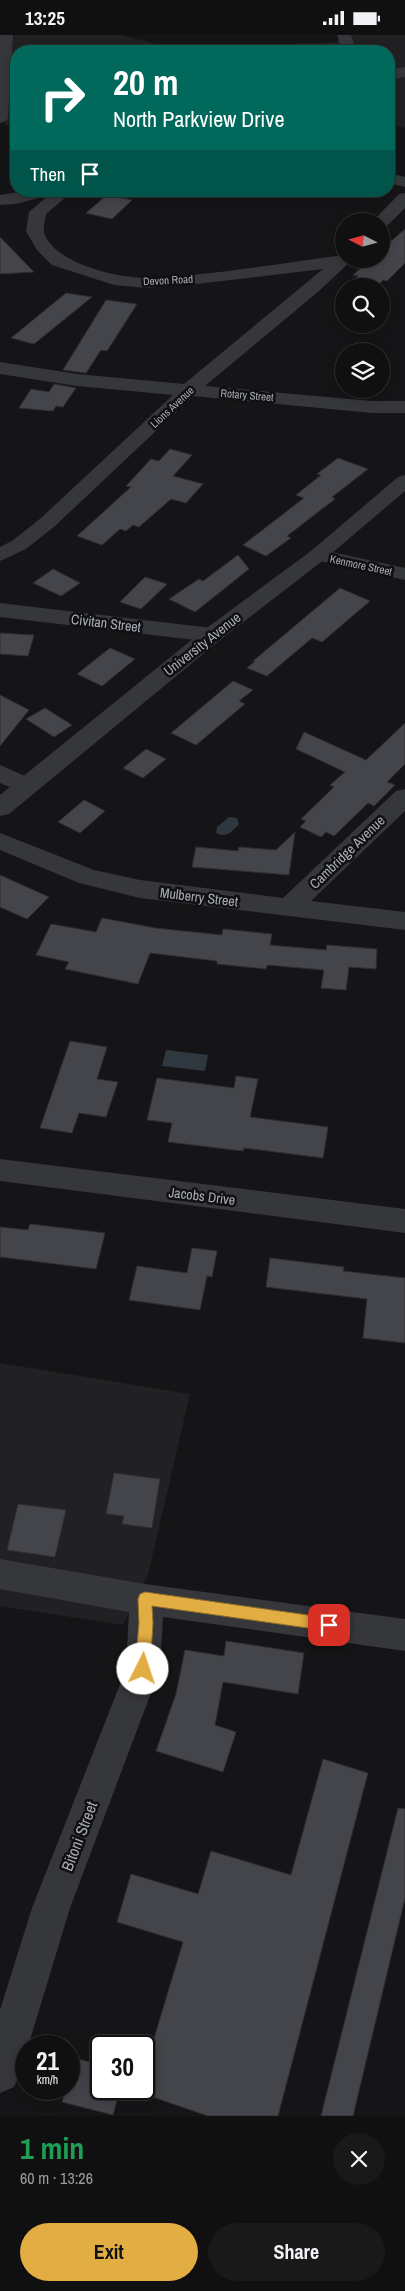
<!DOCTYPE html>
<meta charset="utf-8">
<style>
:root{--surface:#101011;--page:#19191a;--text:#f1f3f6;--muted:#9c9d9f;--line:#303031;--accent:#e2ad42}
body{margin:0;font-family:"Archivo Narrow",sans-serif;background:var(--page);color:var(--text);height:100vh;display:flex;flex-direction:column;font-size:19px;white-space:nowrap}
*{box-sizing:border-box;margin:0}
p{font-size:16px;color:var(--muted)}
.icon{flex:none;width:28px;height:28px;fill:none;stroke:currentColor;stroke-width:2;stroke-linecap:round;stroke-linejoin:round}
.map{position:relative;height:2081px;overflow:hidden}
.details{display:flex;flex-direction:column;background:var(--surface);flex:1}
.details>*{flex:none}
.hud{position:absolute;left:10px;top:10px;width:385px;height:152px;border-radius:20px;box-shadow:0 2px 12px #0003,0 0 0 1px var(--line);background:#00695c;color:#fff;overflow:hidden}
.needle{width:32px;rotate:276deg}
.fabs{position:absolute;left:335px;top:178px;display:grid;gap:10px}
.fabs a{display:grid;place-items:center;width:55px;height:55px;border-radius:50%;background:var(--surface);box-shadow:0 2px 12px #0003,0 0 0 1px var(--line);font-size:25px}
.speed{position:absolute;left:15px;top:2000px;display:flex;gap:10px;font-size:25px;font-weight:700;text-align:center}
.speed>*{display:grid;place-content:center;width:65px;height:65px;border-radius:50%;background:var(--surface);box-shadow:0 2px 12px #0003,0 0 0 1px var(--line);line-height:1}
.speed small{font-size:12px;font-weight:400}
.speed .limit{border:2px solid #111;border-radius:8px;background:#fff;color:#111}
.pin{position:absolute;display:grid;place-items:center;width:42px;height:42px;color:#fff;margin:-21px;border-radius:10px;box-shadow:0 2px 8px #0006}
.me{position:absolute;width:55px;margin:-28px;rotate:4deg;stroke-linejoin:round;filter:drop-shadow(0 0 4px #0008)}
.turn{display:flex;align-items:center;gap:18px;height:105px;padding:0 20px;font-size:22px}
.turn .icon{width:65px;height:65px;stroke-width:2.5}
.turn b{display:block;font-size:35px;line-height:42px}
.then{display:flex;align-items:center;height:48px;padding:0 20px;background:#0003;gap:10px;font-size:19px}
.round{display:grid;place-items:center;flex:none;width:52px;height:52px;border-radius:26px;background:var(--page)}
.overview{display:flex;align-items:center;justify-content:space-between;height:85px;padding:0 20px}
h1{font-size:30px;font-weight:800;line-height:38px;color:#1e9e55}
.cta{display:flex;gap:10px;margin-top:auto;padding:10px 20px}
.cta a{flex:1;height:58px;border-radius:30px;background:var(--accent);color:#111;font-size:20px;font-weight:800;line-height:58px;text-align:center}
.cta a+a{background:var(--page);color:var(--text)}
.status{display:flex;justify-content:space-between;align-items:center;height:35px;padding:0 25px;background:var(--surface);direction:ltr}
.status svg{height:14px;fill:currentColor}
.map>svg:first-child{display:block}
.built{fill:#212124}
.water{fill:#2f383e}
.building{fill:#44454a;stroke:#2f2f33}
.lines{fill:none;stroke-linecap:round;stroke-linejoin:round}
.minor{fill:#36373b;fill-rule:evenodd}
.tertiary{fill:#36373b;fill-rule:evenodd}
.route{fill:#e2ad42;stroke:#93702b}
.labels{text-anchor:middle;stroke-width:5;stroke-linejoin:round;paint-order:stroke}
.far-street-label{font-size:11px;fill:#a8acb6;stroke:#101012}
.street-label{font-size:14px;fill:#a8acb6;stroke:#101012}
.near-street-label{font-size:16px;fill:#a8acb6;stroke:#101012}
</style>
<div class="status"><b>13:25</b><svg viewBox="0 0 49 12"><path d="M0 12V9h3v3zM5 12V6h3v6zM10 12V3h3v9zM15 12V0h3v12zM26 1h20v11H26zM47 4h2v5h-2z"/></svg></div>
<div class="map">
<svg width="405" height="2081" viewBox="0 0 405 2081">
<rect width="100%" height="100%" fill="#151517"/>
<g class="built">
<polygon points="4,0 121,0 156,9 192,13 336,7 345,0 405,0 405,93 389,89 389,16 16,16 16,90 5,91"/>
<polygon points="0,1328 190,1359 148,1540 123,1590 0,1571"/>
</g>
<g class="water">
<path d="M229 782 237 783 239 789C232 796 227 804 216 798L217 792Z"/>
<polygon points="166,1015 208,1020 205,1036 162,1031"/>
</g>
<g class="building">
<polygon points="107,160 132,165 112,184 86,178"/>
<polygon points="405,194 405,228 387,246 383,245 377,251 347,251 358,241 353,240 371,224 381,224 381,215"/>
<polygon points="0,202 34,237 0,239"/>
<polygon points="66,258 92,262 34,309 11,303"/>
<polygon points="106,265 137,269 107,316 101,315 86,338 63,335"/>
<polygon points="54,349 76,353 63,372 56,371 53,376 19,373 31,354 49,357"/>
<polygon points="170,414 192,420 173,441 203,449 186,468 171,464 139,492 133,490 126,496 120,494 102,510 77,501 131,452 126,451 151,424 159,426"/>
<polygon points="338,423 368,434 332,462 335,464 287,501 291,503 266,521 243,510 304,463 296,460 321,440 317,439"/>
<polygon points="238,520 249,534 195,577 169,564 199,544 203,546"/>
<polygon points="53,534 80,548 61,561 33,548"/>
<polygon points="145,542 167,549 141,574 120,567"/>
<polygon points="340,553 370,566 322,607 312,603 267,641 247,633 255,626 253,626"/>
<polygon points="0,598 34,600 28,621 0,619"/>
<polygon points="110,613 135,624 102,651 77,639"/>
<polygon points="233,646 253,655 239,666 245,669 196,710 171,698"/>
<polygon points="0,660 29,675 0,711"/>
<polygon points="45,673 72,690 54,702 26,684"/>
<polygon points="405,688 405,729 387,747 395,750 374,771 368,768 334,801 326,797 321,802 300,792 306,786 301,784 334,752 330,750 345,737 296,714 304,697 366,725"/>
<polygon points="146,714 166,724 143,743 123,733"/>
<polygon points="84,765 105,776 80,798 58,787"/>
<polygon points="295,797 289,840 192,832 196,812 238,816 239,812 276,815"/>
<polygon points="0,840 49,862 27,884 0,872"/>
<polygon points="102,883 155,893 222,900 223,894 272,899 270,910 326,915 327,910 377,914 376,934 349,932 346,955 321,953 324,935 267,930 266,934 217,929 217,926 150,918 138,949 65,934 69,927 36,920 51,889 96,897"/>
<polygon points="70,1006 107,1012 97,1044 118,1047 106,1082 79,1078 72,1098 40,1093"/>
<polygon points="236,1041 258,1044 250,1082 328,1092 323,1123 244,1113 243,1116 168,1107 172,1088 147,1085 157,1043 234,1053"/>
<polygon points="30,1189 105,1198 96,1234 0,1222 0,1192 28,1195"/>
<polygon points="192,1213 217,1216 212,1242 207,1241 200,1275 129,1265 137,1231 187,1238"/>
<polygon points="270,1223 344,1232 343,1236 405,1243 405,1308 363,1303 367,1264 266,1252"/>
<polygon points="114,1438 160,1444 152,1493 122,1489 124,1481 106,1479"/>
<polygon points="18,1469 66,1475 55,1522 7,1515"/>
<polygon points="226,1606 304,1618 298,1659 223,1647 215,1690 236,1697 223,1737 156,1716 176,1659 185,1615 224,1621"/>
<polygon points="323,1724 368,1738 278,2081 208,2081 144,2059 144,2037 183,1907 117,1887 131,1839 198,1859 211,1816 291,1840"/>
<polygon points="398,1773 405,1774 405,1863 353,2081 321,2081"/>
<polygon points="74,2023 101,2030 101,2054 120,2054 113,2080 62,2067 66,2054 69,2054 69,2043"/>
</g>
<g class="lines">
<g class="minor">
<polygon points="337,0 351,0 356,16 342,16"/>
<polygon points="389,138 405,142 405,152 389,148"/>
<path d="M25 156H73L46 179C45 184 43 192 44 198 55 229 118 243 147 243 210 241 274 229 337 221L344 219V224H353L319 256 205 351 372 366H405V378H372L193 361 55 491 26 514 0 526V512L12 506 41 483 173 360 77 351 0 339V327L77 339 184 349 323 234 197 249 146 253 114 250 52 230 37 215 26 196 29 177 49 160 16 169 0 170V160Z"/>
<polygon points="405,158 405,173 387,191 381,192 381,186 373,186 399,159"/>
<polygon points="318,514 405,533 405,545 311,524 307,520 311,516"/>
<polygon points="0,568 212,593 220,595 223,600 220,605 212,607 0,582"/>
<polygon points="0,730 34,745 38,751 34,757 26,759 0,748"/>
<polygon points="405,754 405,776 311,866 405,877 405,895 140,863 79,848 0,815 0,798 94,835 140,845 283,863 396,756"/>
<polygon points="0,1124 405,1174 405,1198 0,1146"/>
<polygon points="0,1524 145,1549 405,1584 405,1616 163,1582 160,1634 70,1873 20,2038 14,2052 0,2058 0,1975 32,1873 126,1634 129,1577 0,1554"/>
</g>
<g class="tertiary">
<polygon points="0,0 13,0 8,83 6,86 0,88"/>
<polygon points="405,32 405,42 389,45 389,35"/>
<polygon points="405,440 405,456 325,524 220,605 9,779 0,781 0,760 204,595 311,516 398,442"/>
</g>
</g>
<polygon class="route" points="145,1557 329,1583 334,1585 336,1590 334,1594 329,1596 152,1571 153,1588 150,1634 148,1638 143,1640 138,1638 135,1634 139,1588 138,1564 140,1559"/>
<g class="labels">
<g class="far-street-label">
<text transform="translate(168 245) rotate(-3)" y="4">Devon Road</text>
<text transform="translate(247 360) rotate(5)" y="4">Rotary Street</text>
<text transform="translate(172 372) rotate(-43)" y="4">Lions Avenue</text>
<text transform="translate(361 530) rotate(12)" y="4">Kenmore Street</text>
</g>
<g class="street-label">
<text transform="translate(106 588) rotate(7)" y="5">Civitan Street</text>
<text transform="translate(202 609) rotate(-38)" y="5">University Avenue</text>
<text transform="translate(347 817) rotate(-44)" y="5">Cambridge Avenue</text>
<text transform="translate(199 862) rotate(7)" y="5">Mulberry Street</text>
<text transform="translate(202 1161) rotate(7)" y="5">Jacobs Drive</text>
</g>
<g class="near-street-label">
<text transform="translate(79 1801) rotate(-69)" y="6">Bitoni Street</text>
</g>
</g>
</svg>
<div class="fabs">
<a><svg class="needle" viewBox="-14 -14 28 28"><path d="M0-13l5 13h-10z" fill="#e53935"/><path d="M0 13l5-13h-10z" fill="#9c9d9f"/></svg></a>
<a><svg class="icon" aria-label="search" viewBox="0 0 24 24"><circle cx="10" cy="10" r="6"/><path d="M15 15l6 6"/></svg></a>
<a><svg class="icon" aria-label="layers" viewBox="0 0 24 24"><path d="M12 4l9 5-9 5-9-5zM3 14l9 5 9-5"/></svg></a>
</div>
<div class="speed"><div>21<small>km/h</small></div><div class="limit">30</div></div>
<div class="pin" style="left:329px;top:1590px;background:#d93025"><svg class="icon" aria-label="arrive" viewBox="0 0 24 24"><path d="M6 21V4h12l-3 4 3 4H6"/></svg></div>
<svg class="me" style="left:143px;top:1634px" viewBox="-20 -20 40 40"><circle r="19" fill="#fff"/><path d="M0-13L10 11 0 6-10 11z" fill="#e2ad42"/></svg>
<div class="hud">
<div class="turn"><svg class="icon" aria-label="right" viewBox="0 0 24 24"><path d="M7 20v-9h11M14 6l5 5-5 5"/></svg><div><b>20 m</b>North Parkview Drive</div></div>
<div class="then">Then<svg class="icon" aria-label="arrive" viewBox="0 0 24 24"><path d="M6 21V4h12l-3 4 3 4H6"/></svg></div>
</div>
</div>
<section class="details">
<div class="overview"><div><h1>1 min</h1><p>60 m · 13:26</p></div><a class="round"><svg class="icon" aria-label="close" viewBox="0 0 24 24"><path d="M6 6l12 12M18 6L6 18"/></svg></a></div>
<div class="cta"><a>Exit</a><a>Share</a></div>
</section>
